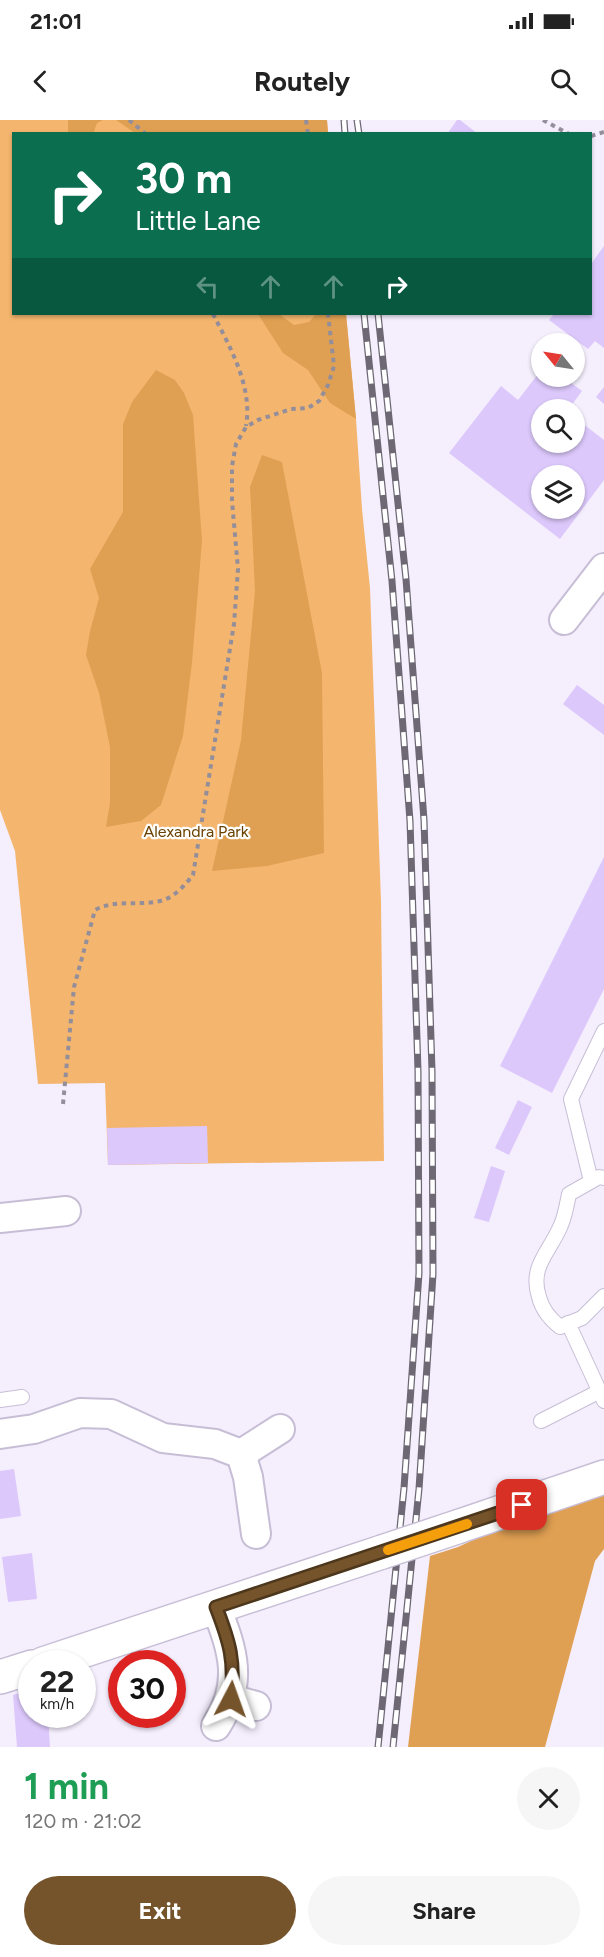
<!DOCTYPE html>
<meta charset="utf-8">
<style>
:root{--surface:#fff;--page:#f6f6f6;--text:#222;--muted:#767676;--accent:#75532b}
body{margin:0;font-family:Figtree,sans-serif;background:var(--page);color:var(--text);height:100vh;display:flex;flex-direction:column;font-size:22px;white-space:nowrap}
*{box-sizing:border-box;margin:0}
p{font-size:20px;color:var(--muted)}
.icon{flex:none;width:33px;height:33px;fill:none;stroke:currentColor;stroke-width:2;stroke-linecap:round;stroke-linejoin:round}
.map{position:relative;height:1627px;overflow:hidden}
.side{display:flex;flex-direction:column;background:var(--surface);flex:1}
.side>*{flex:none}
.top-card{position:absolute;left:12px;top:12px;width:580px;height:183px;border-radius:0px;box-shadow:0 2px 4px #0004;background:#0b6e4f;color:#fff;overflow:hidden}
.needle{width:39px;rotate:300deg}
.fabs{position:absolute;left:531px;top:213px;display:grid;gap:12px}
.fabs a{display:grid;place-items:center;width:54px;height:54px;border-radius:50%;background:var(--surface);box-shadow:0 2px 4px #0004;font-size:30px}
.speed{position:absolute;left:18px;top:1530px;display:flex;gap:12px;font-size:30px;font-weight:700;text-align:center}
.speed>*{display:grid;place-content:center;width:78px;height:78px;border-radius:50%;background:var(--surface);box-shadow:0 2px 4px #0004;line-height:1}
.speed small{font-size:15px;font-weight:400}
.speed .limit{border:9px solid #d22;background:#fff;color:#111}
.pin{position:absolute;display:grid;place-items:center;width:51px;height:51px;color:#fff;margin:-26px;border-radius:12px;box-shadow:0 3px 9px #0006}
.me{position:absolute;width:66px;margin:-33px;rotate:4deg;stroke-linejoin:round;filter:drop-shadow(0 0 4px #0008)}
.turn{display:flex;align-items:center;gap:21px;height:126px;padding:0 24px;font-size:27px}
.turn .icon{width:78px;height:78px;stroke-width:2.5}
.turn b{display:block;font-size:42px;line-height:51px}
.lanes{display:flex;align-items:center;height:57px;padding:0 24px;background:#0003;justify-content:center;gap:30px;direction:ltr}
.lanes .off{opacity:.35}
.round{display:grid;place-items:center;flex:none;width:63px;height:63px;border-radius:32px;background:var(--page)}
.summary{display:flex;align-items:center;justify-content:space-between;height:102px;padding:0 24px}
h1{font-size:36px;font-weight:700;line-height:45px;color:#1e9e55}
.cta{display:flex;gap:12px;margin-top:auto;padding:12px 24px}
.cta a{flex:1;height:69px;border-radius:36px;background:var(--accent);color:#fff;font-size:24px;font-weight:700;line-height:69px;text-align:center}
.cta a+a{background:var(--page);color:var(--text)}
.status{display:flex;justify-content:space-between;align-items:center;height:42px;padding:0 30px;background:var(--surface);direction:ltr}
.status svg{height:16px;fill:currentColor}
header{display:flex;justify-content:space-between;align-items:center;height:78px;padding:0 24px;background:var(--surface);font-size:27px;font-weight:700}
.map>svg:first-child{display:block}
.green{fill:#f4b66e}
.forest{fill:#e0a053}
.building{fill:#dcc8fb;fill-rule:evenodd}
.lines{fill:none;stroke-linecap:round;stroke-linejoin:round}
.service-casing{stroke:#c7bed6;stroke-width:16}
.minor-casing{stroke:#c7bed6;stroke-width:32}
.tertiary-casing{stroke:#c7bed6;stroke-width:36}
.path{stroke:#938e9a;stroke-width:4;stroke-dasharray:4.5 4.5;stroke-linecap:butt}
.service{stroke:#fff;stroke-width:14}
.minor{stroke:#fff;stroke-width:28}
.tertiary{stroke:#fff;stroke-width:33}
.rail-casing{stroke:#6d6873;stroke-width:7}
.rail{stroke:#fff;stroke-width:4.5;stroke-dasharray:14;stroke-linecap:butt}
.tertiary-bridge-casing{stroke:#c7bed6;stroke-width:36;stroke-linecap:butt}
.tertiary-bridge{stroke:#fff;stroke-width:33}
.route-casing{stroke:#4c361c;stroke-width:15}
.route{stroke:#75532b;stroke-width:10}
.slow{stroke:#f59e0b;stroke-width:10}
.labels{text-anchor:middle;stroke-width:4.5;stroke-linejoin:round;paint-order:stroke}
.park-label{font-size:16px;fill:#6a4100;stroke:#fff}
</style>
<div class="status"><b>21:01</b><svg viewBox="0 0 49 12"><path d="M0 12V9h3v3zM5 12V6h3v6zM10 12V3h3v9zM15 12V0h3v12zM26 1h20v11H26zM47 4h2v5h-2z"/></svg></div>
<header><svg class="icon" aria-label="back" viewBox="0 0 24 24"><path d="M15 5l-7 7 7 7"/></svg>Routely<svg class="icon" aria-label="search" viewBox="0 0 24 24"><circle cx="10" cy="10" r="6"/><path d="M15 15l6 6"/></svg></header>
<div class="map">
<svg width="604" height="1627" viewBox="0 0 604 1627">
<rect width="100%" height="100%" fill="#f4eefd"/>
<polygon class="green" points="0,0 327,0 328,13 14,14 14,194 346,194 356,299 362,389 370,468 381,782 384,1041 108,1045 105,963 38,964 15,731 0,690"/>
<g class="forest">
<polygon points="68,0 103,0 97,3 93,14 68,13"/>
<polygon points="116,0 327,0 328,13 135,13"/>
<polygon points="258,194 279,194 294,205 309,202 316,194 346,194 356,299 330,283 308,250 283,233"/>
<polygon points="156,250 175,260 184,273 193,295 202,421 192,543 183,616 161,685 141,701 106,707 110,683 110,627 99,573 86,535 90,511 99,478 90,449 123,392 123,304 132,282"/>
<polygon points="262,335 282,342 322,553 324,733 267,746 212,751 241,620 255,471 250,367"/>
<polygon points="604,1374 604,1429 595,1441 545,1627 408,1627 430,1436 458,1427 510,1403"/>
</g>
<g class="building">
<polygon points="457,0 460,0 478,14 447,14"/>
<polygon points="604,126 604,228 595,221 588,229 549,200 554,194 591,194 591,144"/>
<path d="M542 249V256H562L582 271 568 290H542V322H574V297L604 320V360L560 419 449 333 501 266 518 280ZM542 356H574V388H542Z"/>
<polygon points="604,267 604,284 596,277"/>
<polygon points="577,565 604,585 604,615 563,584"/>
<polygon points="604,737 604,869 552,973 500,946"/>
<polygon points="518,980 532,987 509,1035 495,1028"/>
<polygon points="207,1006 208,1043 108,1045 107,1008"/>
<polygon points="491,1046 505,1051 489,1102 474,1098"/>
<polygon points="14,1349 21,1396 0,1399 0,1351"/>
<polygon points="32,1433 37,1479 8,1482 2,1437"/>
<polygon points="32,1569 32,1594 48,1594 50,1627 17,1627 13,1575"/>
</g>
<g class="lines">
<g class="service-casing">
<g id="service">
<path d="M604 1058 599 1057 569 1074C567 1084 565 1096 561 1105 550 1132 529 1146 539 1177 542 1189 550 1199 560 1207L582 1198 604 1176"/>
<polyline points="591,1061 571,979 604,911"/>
<polyline points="568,1203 604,1281"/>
<polyline points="0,1280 22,1277"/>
<polyline points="541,1301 600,1271"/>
</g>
</g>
<g class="minor-casing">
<g id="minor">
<polyline points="564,500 604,448"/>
<polyline points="0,1098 66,1091"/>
<polyline points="0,1314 34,1309 80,1293 111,1294 163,1318 215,1324 241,1334 248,1357 256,1414"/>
<polyline points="241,1334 280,1309"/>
<polyline points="231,1579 256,1586"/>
<path d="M216 1606C244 1563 233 1531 216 1487"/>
</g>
</g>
<g class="tertiary-casing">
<g id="tertiary">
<polyline points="460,1406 604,1357"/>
<polyline points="43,1544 382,1432"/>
<polyline points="0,1557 32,1547"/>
</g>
</g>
<g class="path">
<polyline points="129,0 146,14"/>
<polyline points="306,0 308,14"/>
<polyline points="543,0 569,14"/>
<polyline points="591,16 604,12"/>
<path d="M213 194C230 227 253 267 246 306"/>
<path d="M63 984 74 867 95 790C115 779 139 786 160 781 174 778 185 765 193 755L234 504 238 449 232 381V346L236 324 246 307 258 300 291 289 308 288 319 281 328 265 334 246 328 194"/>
</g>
<use href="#service" class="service"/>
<use href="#minor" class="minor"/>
<use href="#tertiary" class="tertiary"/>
<g class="rail-casing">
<g id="rail">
<polyline points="344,0 345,14"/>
<polyline points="357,0 359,14"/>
<polyline points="364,194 392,461 410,701 418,951 419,1153 404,1368 378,1627"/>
<polyline points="378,194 406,459 424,700 432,951 433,1154 419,1369 393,1627"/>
</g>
</g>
<use href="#rail" class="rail"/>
<g class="tertiary-bridge-casing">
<polyline id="tertiary-bridge" points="382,1432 460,1406"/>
</g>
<use href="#tertiary-bridge" class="tertiary-bridge"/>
</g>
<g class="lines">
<g class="route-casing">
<path id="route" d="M231 1579C235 1540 230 1523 216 1487L522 1385"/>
</g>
<use href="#route" class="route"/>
<polyline class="slow" points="388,1430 467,1404"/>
</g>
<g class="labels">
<g class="park-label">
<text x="196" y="717">Alexandra Park</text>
</g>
</g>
</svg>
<div class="fabs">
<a><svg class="needle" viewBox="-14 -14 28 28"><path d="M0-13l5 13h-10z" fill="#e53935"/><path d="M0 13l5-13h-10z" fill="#767676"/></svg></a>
<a><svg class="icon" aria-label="search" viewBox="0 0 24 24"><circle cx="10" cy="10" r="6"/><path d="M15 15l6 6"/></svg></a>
<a><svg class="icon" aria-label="layers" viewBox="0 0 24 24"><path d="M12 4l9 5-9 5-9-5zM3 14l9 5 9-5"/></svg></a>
</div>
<div class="speed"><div>22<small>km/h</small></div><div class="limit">30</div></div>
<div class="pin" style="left:522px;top:1385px;background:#d93025"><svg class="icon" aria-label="arrive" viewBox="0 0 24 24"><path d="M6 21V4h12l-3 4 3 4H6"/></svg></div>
<svg class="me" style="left:231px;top:1579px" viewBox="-20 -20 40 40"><path d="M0-17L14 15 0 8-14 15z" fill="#75532b" stroke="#fff" stroke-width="4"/></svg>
<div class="top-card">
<div class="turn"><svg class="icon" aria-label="right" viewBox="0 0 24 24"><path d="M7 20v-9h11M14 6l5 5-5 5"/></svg><div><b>30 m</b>Little Lane</div></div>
<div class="lanes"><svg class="icon off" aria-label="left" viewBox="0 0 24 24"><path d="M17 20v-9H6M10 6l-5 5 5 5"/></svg><svg class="icon off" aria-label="ahead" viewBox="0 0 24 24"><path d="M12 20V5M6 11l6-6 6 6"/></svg><svg class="icon off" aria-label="ahead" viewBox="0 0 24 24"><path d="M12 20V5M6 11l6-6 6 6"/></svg><svg class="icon" aria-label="right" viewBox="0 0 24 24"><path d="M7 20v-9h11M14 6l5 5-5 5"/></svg></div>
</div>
</div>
<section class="side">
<div class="summary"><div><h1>1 min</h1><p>120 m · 21:02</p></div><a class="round"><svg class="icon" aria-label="close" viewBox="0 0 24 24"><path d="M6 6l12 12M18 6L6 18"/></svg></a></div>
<div class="cta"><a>Exit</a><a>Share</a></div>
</section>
